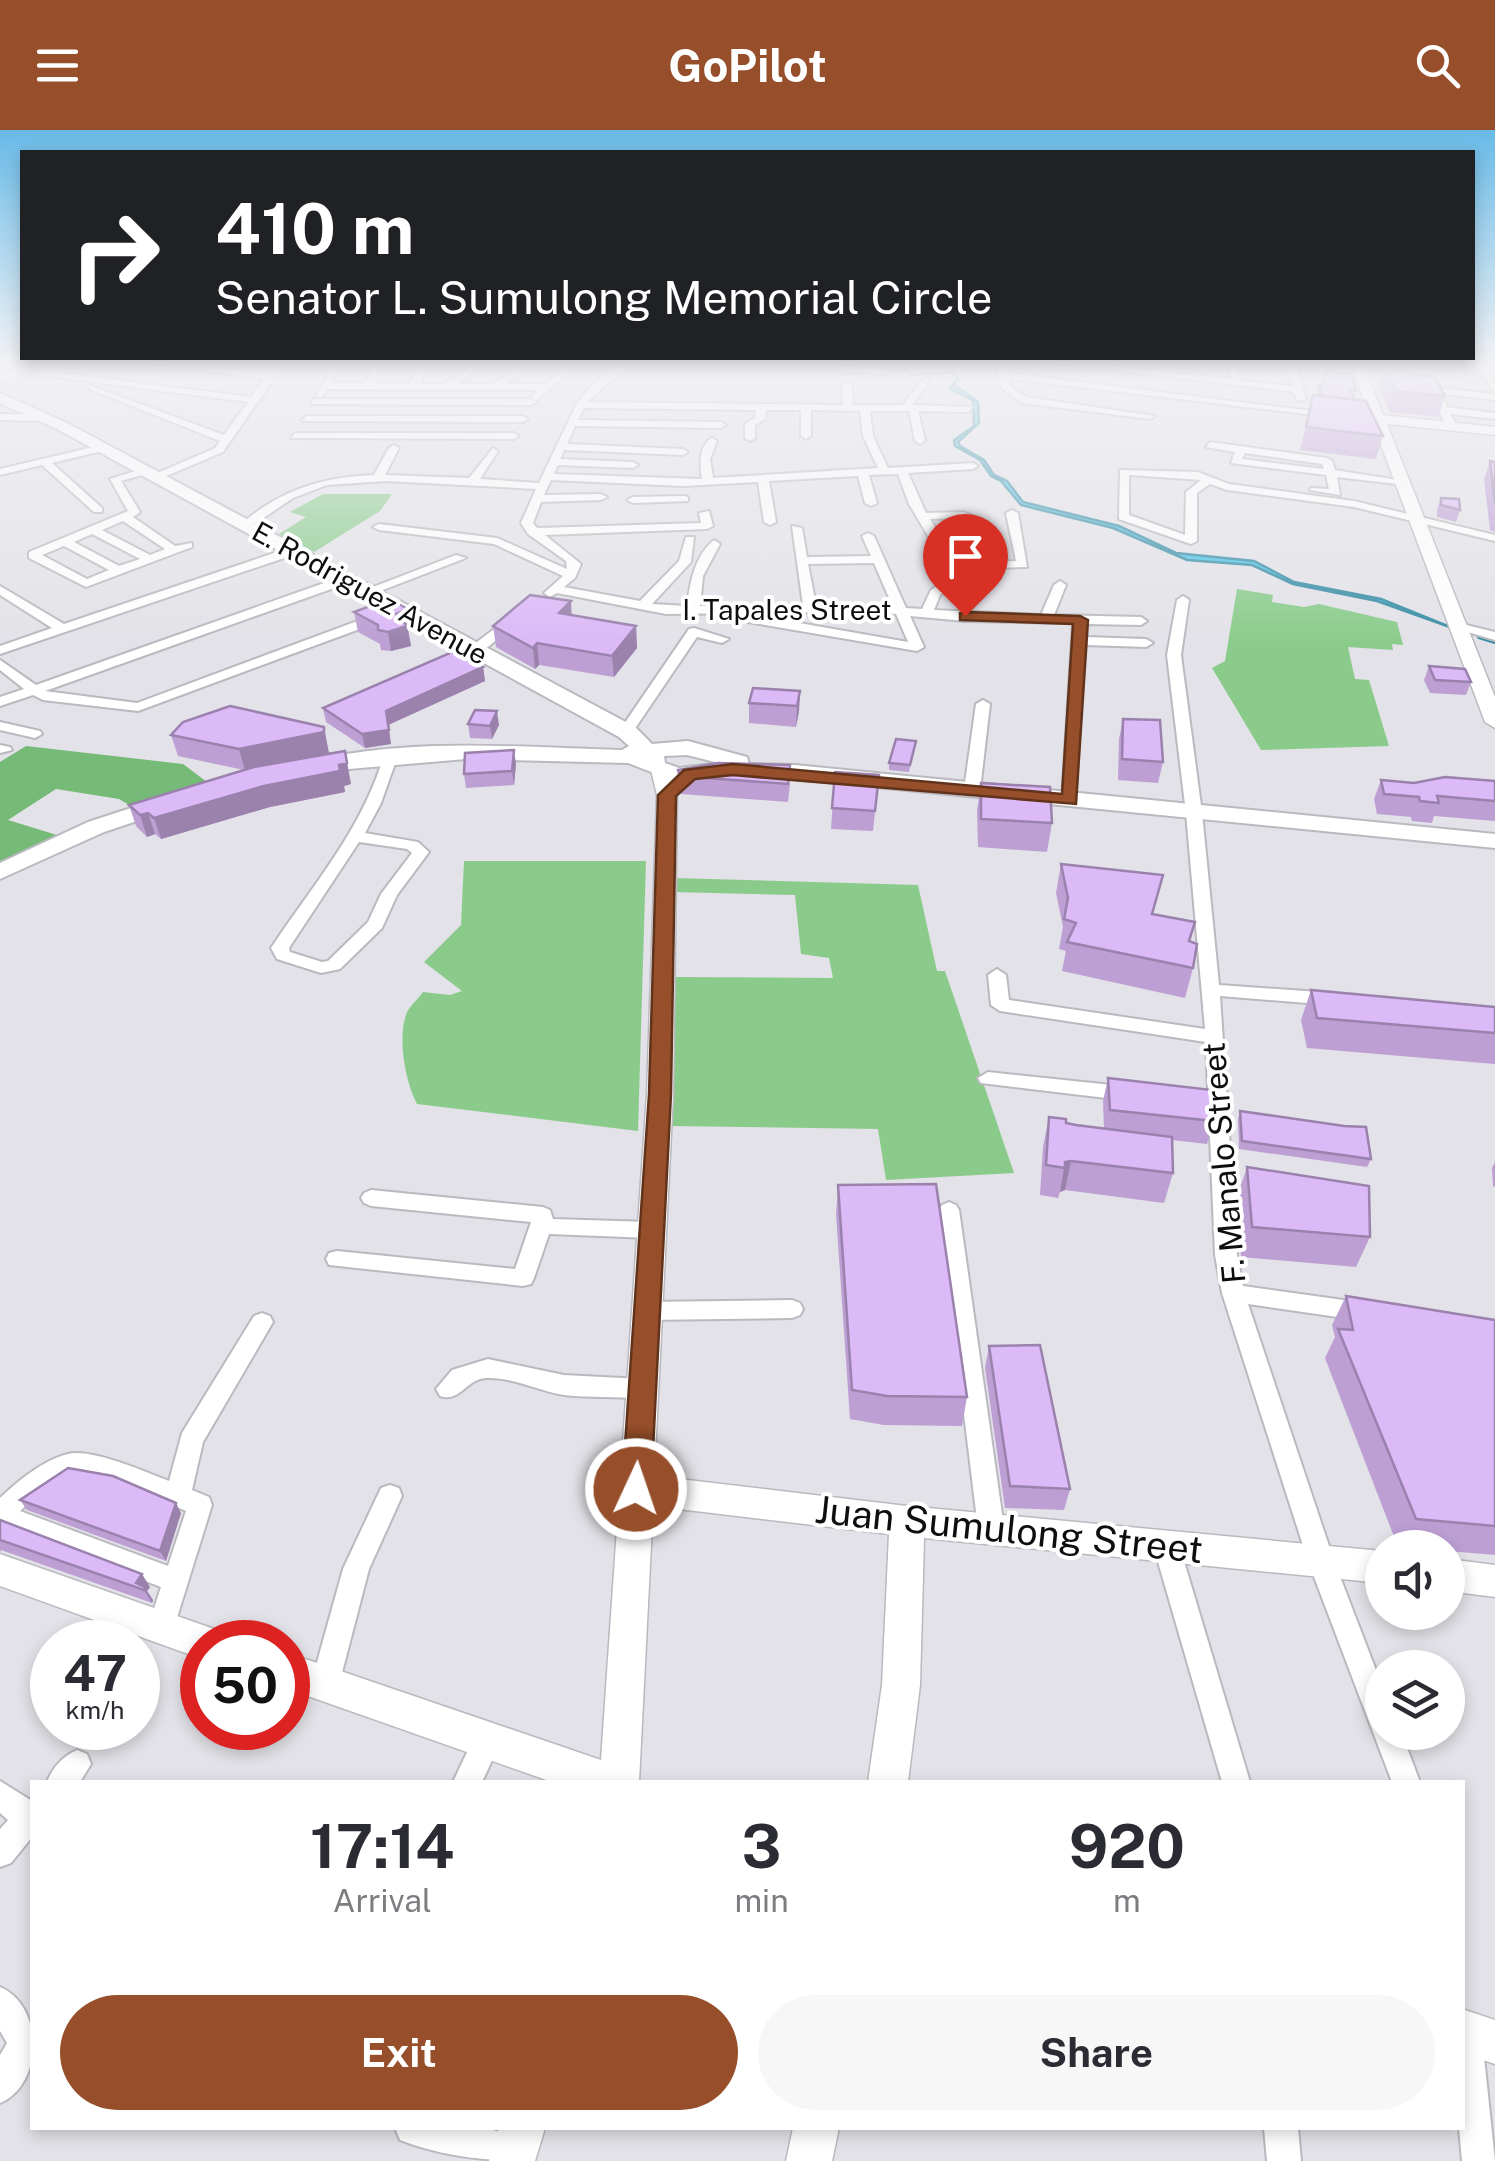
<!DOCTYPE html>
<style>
:root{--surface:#fff;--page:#f7f7f7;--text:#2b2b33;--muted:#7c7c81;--accent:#964f2a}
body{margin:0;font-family:"Public Sans",sans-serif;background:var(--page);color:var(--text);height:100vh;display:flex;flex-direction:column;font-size:38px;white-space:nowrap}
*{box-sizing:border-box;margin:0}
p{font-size:32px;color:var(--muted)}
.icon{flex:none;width:55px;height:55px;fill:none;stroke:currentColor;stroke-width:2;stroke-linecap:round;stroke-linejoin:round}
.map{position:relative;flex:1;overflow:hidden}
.panel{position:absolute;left:30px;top:1650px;width:1435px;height:350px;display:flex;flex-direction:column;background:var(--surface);border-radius:0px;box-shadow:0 5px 15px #0003}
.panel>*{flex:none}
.banner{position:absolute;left:20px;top:20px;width:1455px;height:210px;border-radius:0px;box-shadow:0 5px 15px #0003;background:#202124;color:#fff;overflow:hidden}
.buttons{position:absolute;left:1365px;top:1400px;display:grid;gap:20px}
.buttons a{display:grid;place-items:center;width:100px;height:100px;border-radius:50%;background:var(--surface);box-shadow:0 5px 15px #0003;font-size:50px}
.speed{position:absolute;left:30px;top:1490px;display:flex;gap:20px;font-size:50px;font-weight:700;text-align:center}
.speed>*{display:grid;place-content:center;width:130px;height:130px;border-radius:50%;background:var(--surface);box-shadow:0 5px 15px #0003;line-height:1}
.speed small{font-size:25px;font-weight:400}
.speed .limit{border:15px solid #d22;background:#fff;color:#111}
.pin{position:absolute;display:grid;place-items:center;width:85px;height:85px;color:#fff;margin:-102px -42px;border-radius:50% 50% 50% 0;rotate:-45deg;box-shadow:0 0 10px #0007}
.pin .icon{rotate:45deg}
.me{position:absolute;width:110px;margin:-55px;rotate:3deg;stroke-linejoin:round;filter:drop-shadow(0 0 8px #0008)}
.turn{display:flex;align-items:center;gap:35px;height:210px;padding:0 30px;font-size:45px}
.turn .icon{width:130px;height:130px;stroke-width:2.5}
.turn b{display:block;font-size:70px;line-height:85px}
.eta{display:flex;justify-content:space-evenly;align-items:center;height:170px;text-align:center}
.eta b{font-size:60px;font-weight:700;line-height:70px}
.button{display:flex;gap:20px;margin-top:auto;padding:20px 30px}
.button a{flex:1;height:115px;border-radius:60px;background:var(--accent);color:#fff;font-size:40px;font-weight:700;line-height:115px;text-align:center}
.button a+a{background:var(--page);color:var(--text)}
header{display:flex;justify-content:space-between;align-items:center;height:130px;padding:0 30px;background:var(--accent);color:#fff;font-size:45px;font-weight:700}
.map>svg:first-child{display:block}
.green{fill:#8acb8b}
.forest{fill:#76ba78}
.water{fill:#48c3e5;stroke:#378da5;stroke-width:2.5}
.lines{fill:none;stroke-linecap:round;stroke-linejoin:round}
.stream-far1{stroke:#378da5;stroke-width:2.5}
.stream{stroke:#378da5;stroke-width:4}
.street-casing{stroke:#bab9bf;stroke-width:4}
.secondary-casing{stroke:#bab9bf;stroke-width:3}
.primary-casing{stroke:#bab9bf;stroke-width:4}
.street{fill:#fff;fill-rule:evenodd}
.secondary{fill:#fff;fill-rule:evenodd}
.primary{fill:#fff;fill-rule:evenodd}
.wall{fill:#bd9fd4}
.shaded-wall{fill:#9a82ad}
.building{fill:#dcb9f7;stroke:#9a82ad;stroke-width:2.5}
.route{fill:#964f2a;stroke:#62331b;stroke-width:2.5}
.labels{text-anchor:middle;stroke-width:8;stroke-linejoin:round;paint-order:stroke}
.far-street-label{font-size:28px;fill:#0e0e0f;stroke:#fff}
.street-label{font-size:32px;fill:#0e0e0f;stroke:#fff}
.near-street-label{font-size:38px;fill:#0e0e0f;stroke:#fff}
</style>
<header><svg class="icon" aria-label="menu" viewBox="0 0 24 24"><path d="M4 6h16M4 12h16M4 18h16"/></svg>GoPilot<svg class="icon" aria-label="search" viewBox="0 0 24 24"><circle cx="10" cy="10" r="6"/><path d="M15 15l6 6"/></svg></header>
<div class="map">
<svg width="1495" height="2031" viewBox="0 0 1495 2031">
<rect width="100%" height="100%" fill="#e2e2e8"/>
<g class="green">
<polygon points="323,364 392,364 380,381 314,422 279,404 306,387 290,382"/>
<polygon points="1237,459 1273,465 1272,472 1304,477 1319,474 1397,492 1403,515 1392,514 1393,520 1348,517 1355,549 1369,550 1389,616 1261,620 1212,538 1225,531"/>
<path d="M464 731H646L638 1001 417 974C405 951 397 908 407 882 410 876 419 868 423 862L450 865 462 861 424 832 461 795Z"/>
<polygon points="674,748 918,755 937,841 945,841 1014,1043 886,1050 878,999 670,996 676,847 833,848 829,828 801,824 795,765 673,762"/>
</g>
<polygon class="forest" points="26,616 183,634 207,652 136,679 119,669 56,659 8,690 57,705 0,732 0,632"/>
<polygon class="water" points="953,254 978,272 979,293 958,312 960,316 984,330 994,345 1007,351 1023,372 1119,396 1176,423 1254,431 1294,452 1381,469 1450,497 1377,471 1293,454 1252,435 1187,430 1113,398 1021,375 1001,351 991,346 980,330 955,316 954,310 974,296 973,270 950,259"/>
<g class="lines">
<polyline class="stream-far1" points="879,230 914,245 952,242 958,248 953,254"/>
<polyline class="stream" points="1479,507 1495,512"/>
<g class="street-casing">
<g id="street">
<polygon points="0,230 22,238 24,240 19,243 0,235"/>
<polygon points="129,230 152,230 268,244 278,230 287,230 223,322 157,350 152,347 153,345 215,318 220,311 89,259 89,255 224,305 248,272 39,245 36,240 251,267 264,249"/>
<polygon points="337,230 346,230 331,253 365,253 378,230 386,230 374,253 410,254 422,230 430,230 420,254 444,254 481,230 490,230 457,254 493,254 528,230 537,230 505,254 545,254 575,230 585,230 536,270 531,267 539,260 328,259 322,267 316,267"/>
<path d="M625 230H635L587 272 843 275 842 255 847 252 852 255 853 275H903L925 247 930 250 912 275 972 277 969 282 918 281 925 311 920 314 915 311 909 281H870L873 306 888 338 973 333 978 336 973 339 908 343 926 383 964 382 970 385 964 388 930 389 956 432 1016 431 1006 383 1012 380 1018 383 1027 437 960 439 961 449 940 465 934 480 1041 485 1054 455 1060 451 1066 455 1054 485 1141 487 1147 491 1141 495 1086 494V507L1146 509 1153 513 1146 517 1085 515 1075 673H1065L1062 670 1073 493 965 491 910 486 924 517 917 521 742 491 736 487 742 483 908 512 896 484 868 482 666 484 557 463 550 467 544 463 563 446 494 414 379 400 373 397 379 394 497 408 567 439 566 431 528 404 521 393 536 359 386 351 327 355 293 368 250 397 240 395C280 360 322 347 374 345L389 318 394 315 399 318 385 345 469 348 493 318 498 321 480 349 539 353 577 273 590 257ZM584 278 756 280 755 288 745 294V308L750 311 755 308V295L765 289 766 280H801V306L806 309 811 306V280L860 281 863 306 878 338 713 348 710 329 717 311 712 308C698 316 700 334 702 349L554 344 558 335 633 338 638 335 633 332 560 329 564 320 683 325 688 322 683 319 567 314 575 296 721 298 726 295 721 292 578 290ZM898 344 909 374 950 443 949 447 931 460 922 479 906 478 874 406 868 403 862 406 871 426 807 427 802 398 792 396 803 475 700 476 703 446 720 414 714 410C695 425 690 452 687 476L652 474 691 432 694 407H686L679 431 640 471 564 457 575 448 581 434 545 405 707 399 713 396 709 381 699 383 701 393 537 398 533 393 541 372 601 370 607 367 601 364 544 365 551 350 683 356 758 352 764 392 770 395 776 392 769 351 858 346 865 373 871 376 877 373 869 345ZM874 433 893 477 816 475 808 434Z"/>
<polygon points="689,230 875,238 867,230 877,230 889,241 884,244"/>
<polygon points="994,230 1003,230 1007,243 1337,284 1332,287 1009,249 1011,258 1026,267 1155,286 1150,289 1023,273 1002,259"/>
<polygon points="1029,230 1054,230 1231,249 1227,230 1236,230 1240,251 1293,256 1286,230 1295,230 1306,269 1298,271 1294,262"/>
<polygon points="1415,230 1423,230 1438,258 1495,264 1495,270 1441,264 1447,277 1495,283 1495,289 1450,284 1457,297 1448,299"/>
<polygon points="1472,230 1482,230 1495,253 1495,264"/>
<polygon points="314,269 532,269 537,272 532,275 311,274"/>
<polygon points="0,284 46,285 51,288 46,291 0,290"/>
<polygon points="306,286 523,286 528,289 523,292 302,291"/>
<polygon points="295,303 514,303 519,306 514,309 291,308"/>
<path d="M1210 312 1327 328 1332 331 1335 340 1410 352 1405 355 1337 347 1340 365 1310 360 1311 358 1329 359 1326 345 1231 333 1235 322 1206 317ZM1245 323 1322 334 1324 339 1242 329Z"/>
<polygon points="102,315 107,318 106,320 52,333 102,378 102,382 94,382 42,335 0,345 0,339"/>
<path d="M145 338 150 341 149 343 121 351 140 382 133 387 175 416 192 413V417L86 457 29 428V422L128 381 110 349ZM123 391 165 419 150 425 102 400ZM92 404 140 429 119 436 74 412ZM64 416 109 440 87 449 42 425Z"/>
<path d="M1120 340 1198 342 1229 354 1354 371 1495 405V411L1354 377 1227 360 1210 354 1197 363V411L1191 414 1119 389ZM1129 345 1201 350 1186 362 1185 405 1129 385Z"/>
<polygon points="684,366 688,367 688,371 633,373 627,370 633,367"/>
<polygon points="292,417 298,421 296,424 0,524 0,516 52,498 0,465 0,456 64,494"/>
<polygon points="456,425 466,428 370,465 360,462"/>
<polygon points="344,446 348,447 348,453 45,561 137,573 376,484 384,484 384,490 138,581 43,570 33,565 0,576 0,567 24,559 0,540 0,530 36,555"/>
<polygon points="1183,466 1189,470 1181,525 1202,683 1219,855 1333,863 1342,869 1333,875 1220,866 1237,1125 1243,1156 1365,1173 1373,1176 1376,1182 1373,1188 1365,1191 1248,1174 1334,1431 1382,1556 1382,1602 1401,1602 1420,1652 1392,1652 1308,1431 1222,1163 1215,1125 1206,912 1000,881 991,875 988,845 997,839 1006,845 1009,870 1205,899 1186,683 1167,525 1177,470"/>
<polygon points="510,487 521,490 479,524 469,524 469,518"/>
<polygon points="1454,492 1495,502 1495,510 1454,498"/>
<polygon points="694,498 729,509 722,513 697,507 634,600 624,600 622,597 689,499"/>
<polygon points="983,570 990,574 980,660 972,665 964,660 976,574"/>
<polygon points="0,592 40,601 42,604 35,608 0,600"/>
<polygon points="0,615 10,617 12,620 0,623"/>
<path d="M391 621 398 625 381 673 365 703 418 712 429 722 397 765 382 798 340 839 321 843 277 829 271 818C313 755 363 698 384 625ZM359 712 407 719 412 723 381 764 368 792 328 831 322 832 290 822 289 818Z"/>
<polygon points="988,942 1131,957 1141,964 1131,971 981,953 978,948"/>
<polygon points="371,1060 543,1077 550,1080 553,1089 650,1092 657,1094 661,1100 657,1106 650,1108 549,1104 534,1148 531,1154 523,1156 329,1135 326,1129 329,1123 337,1121 515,1139 531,1092 371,1076 364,1073 361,1068 364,1063"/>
<polygon points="949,1072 956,1075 959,1080 1004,1398 1000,1406 991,1409 982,1406 978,1398 939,1080 942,1075"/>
<polygon points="792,1170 800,1173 803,1179 800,1185 792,1188 646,1190 638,1187 635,1181 638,1175 646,1172"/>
<path d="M262 1183 270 1186 273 1192 203 1312 192 1360 209 1367 212 1375 174 1497 170 1506 161 1510 152 1506 148 1497 161 1457 0 1396V1368C18 1351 43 1330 68 1324 91 1318 146 1342 169 1351L182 1303 254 1186ZM74 1344 120 1353 186 1381 168 1436 20 1381 36 1366Z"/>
<path d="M488 1229 564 1245 642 1249 650 1252 654 1259 650 1266 642 1269C616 1266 590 1268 564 1265 538 1261 513 1247 487 1248 467 1248 460 1273 440 1266L436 1259 452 1240Z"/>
<polygon points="390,1355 399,1358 402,1366 369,1439 339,1554 335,1563 325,1567 315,1563 311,1554 343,1439 381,1358"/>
<polygon points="1167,1406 1176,1410 1180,1418 1250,1652 1222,1652 1154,1418 1158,1410"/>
<polygon points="487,1597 497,1601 501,1611 482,1652 453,1652 477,1601"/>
<path d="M77 1620 87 1624 91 1634 80 1652H47C52 1638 63 1626 77 1620Z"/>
<polygon points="0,1651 32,1671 32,1707 11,1733 0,1737 0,1699 8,1690 0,1683"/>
<path d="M0 1857C44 1875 44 1955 0 1973V1925L7 1913 0 1901Z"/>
<polygon points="1465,1883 1476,1888 1481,1899 1495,2031 1462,2031 1459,1998 1462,1998"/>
<path d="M395 1998H485L527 2009 532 2021 528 2031C485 2031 440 2026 400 2010Z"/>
<polygon points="1264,1998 1298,1998 1301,2031 1267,2031"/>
</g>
</g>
<g class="secondary-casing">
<g id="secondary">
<polygon points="29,230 43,230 0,255 0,246"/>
<polygon points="1349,230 1361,230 1383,285 1495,297 1495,305 1387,294 1495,567 1495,598 1485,592"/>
<polygon points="661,634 671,640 677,665 673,964 654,1346 907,1376 1382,1421 1382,1453 924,1408 920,1555 908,1652 868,1652 882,1555 889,1404 653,1376 639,1652 552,1652 288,1559 288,1523 601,1630 647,964 657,665 651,640"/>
<polygon points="0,1424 217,1500 222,1512 202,1512 202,1529 0,1456"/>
<polygon points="1448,1429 1495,1435 1495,1467 1448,1461"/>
<polygon points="1462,1879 1495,1890 1495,1934 1462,1923"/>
<polygon points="499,1998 545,1998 535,2031 489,2031"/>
<polygon points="793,1998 839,1998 832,2031 786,2031"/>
</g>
</g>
<g class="primary-casing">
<g id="primary">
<path d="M0 263 69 294 635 597 652 614 688 611 747 627 749 634 795 635 1495 704V718L795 649 720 647 677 652 628 633 466 629 302 643 299 638 302 633C406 607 516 617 622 620L629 616 619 607 59 300 0 273ZM687 625 719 633 679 638 665 633 664 626Z"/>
<polygon points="168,666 179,673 176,678 104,702 0,749 0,733 88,692"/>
</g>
</g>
<use href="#street" class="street"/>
<use href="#secondary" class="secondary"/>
<use href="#primary" class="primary"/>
</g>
<g class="wall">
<polygon points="1384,234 1413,245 1445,266 1438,287 1390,282 1378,254"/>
<polygon points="1319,255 1356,260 1354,268 1383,306 1376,329 1300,320 1313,265 1318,266"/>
<polygon points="1490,331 1495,332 1495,402 1490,400 1484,349"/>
<polygon points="1441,368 1460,380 1456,392 1437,387 1437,380"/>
<polygon points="354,482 411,499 408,500 411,516 391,521 381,520 380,514 358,502"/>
<polygon points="572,486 636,496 637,518 614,547 539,535 535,539 496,517 493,496"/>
<polygon points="1429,536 1471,552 1466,565 1430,563 1424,550"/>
<polygon points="483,537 485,551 388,595 391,614 365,618 326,592 323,578"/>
<polygon points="800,561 799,581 796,597 749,593 749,573"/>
<polygon points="1123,589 1163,632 1158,653 1118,650 1119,609"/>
<polygon points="468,594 499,595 492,609 470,608"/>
<polygon points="171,605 329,623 304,628 351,654 344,656 345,662 270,677 161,709 155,704 147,707 136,696 129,675 244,640 178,626"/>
<polygon points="916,611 909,642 889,640 889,633"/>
<polygon points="516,634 514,655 466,658 464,644"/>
<polygon points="678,640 790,653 788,672 681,664"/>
<polygon points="835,642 879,645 873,701 831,699"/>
<polygon points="1381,650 1414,653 1495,651 1495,691 1434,686 1432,693 1412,691 1411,687 1377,684 1374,669"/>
<polygon points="981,653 1052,693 1047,722 978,717 977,681"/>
<polygon points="1061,734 1153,784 1190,811 1193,838 1185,868 1062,841 1066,821 1059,819 1063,797 1056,763"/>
<polygon points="1311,860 1495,877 1495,934 1307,918 1301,890"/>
<polygon points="1108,948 1214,991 1207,1014 1172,1010 1173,1043 1164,1073 1065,1060 1060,1062 1058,1068 1040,1065 1043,1017 1049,987 1066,993 1104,999 1103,971"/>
<polygon points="1240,981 1371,1029 1367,1037 1239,1019 1238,989"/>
<polygon points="1495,1032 1495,1057 1493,1056 1492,1038"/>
<polygon points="1247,1037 1370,1107 1356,1137 1241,1127 1237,1067"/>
<polygon points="838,1055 967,1267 962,1296 884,1295 850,1289 836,1084"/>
<polygon points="1346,1166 1495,1190 1495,1425 1448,1421 1448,1418 1398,1417 1325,1228 1335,1207 1332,1195"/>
<polygon points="989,1216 1070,1359 1064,1380 1005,1378 985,1238"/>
<polygon points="20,1370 181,1383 166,1431 27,1380"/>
<polygon points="0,1390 150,1457 147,1461 153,1470 152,1473 1,1420 0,1422"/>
</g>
<g class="shaded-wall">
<polygon points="571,471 572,492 559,483"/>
<polygon points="408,479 411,499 408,500 411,516 391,521 388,502 396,484"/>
<polygon points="636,496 637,518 614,547 612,526"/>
<polygon points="537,513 539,535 535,539 533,518"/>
<polygon points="483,537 485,551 388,595 386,581"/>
<polygon points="800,561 799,581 796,597 797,576"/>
<polygon points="497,581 499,595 492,609 490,596"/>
<polygon points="324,597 329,623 245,640 239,619"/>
<polygon points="389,600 391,614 365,618 362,604"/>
<polygon points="514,620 516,634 514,655 512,641"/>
<polygon points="345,621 351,654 344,656 345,662 270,677 161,709 154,688 339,635"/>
<polygon points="148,683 155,704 147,707 140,685"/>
<polygon points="1071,1031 1065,1060 1060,1062 1065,1032"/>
<polygon points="176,1373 181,1383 166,1431 160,1421"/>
<polygon points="142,1444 150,1457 147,1461 153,1470 152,1473 144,1460 136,1453"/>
</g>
<g class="building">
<polygon points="1384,234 1408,235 1413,245 1435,247 1445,266 1396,261"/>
<polygon points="1326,241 1352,244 1356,260 1350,260 1355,270 1322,266 1319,255 1323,255"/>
<polygon points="1313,265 1366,271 1383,306 1306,297"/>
<polygon points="1490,331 1495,332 1495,373"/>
<polygon points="1441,368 1459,369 1460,380 1441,375"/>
<polygon points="530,465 571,471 559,483 636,496 612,526 537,513 533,518 493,496"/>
<polygon points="389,469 408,479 396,484 407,496 388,502 378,500 378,495 354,482"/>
<polygon points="452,522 483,537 386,581 389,600 362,604 323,578"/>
<polygon points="1429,536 1465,539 1471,552 1435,550"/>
<polygon points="753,558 800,561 797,576 749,573"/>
<polygon points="230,576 324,597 324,602 239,619 171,605 183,592"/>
<polygon points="475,580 497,581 490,596 468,594"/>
<polygon points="1123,589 1160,590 1163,632 1122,629"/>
<polygon points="896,609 916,611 910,635 889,633"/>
<polygon points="514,620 512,641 464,644 465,623"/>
<polygon points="345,621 347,633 339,635 340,641 264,656 154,688 148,683 140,685 129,675 254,637"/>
<polygon points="718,633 790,635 788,654 680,646 678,640"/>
<polygon points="835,642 879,645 875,681 832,678"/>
<polygon points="1445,647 1495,651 1495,671 1437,666 1439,673 1420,671 1419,667 1384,664 1381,650 1414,653"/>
<polygon points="981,653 1050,657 1052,693 981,689"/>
<polygon points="1061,734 1163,745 1152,784 1195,792 1189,811 1197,814 1193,838 1067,812 1076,793 1064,789 1068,768"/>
<polygon points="1311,860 1495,877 1495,903 1317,888"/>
<polygon points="1108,948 1212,960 1214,991 1110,980"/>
<polygon points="1240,981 1344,996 1366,997 1371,1029 1242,1011"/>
<polygon points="1049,987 1066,989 1066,993 1076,995 1172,1007 1173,1043 1071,1031 1065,1032 1065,1038 1046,1035"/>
<polygon points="1247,1037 1369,1056 1370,1107 1252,1097"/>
<polygon points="936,1054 967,1267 887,1266 852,1260 838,1055"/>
<polygon points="1346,1166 1495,1190 1495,1396 1416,1389 1338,1199 1353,1200"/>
<polygon points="1040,1215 1070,1359 1010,1356 989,1216"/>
<polygon points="68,1338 113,1346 176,1373 160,1421 20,1370"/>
<polygon points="0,1390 142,1444 136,1453 145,1457 144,1460 0,1410"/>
</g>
<linearGradient id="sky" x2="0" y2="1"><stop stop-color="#68bae7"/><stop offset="0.45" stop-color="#f2f2f5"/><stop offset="1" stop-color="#f2f2f5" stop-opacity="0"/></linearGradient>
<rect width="1495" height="514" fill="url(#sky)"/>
<polygon class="route" points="965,482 1080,486 1088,490 1076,674 733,645 695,649 676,666 671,964 651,1359 646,1368 636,1372 627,1368 622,1359 649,964 658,665 684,640 733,634 1062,664 1073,494 960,490 960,483"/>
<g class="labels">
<g class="far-street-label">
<text transform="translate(370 463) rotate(29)" y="10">E. Rodriguez Avenue</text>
<text x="787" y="490">I. Tapales Street</text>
</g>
<g class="street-label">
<text transform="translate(1224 1033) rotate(-95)" y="11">F. Manalo Street</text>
</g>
<g class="near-street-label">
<text transform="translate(1009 1400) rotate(6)" y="13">Juan Sumulong Street</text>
</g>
</g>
</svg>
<div class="buttons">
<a><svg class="icon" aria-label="sound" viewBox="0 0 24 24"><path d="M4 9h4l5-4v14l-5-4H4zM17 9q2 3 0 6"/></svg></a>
<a><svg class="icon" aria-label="layers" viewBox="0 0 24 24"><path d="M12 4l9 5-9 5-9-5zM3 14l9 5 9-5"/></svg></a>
</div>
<div class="speed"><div>47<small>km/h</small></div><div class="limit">50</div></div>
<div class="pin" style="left:965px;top:486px;background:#d93025"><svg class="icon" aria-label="arrive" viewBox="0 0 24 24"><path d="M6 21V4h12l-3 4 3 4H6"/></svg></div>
<svg class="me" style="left:636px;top:1359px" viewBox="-20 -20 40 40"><circle r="17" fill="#964f2a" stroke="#fff" stroke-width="3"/><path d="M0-11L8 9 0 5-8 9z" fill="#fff"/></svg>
<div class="banner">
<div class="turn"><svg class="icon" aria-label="right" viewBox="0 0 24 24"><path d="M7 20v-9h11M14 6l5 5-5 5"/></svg><div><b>410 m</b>Senator L. Sumulong Memorial Circle</div></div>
</div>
<section class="panel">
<div class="eta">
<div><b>17:14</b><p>Arrival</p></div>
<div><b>3</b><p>min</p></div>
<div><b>920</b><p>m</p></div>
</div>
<div class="button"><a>Exit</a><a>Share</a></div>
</section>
</div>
